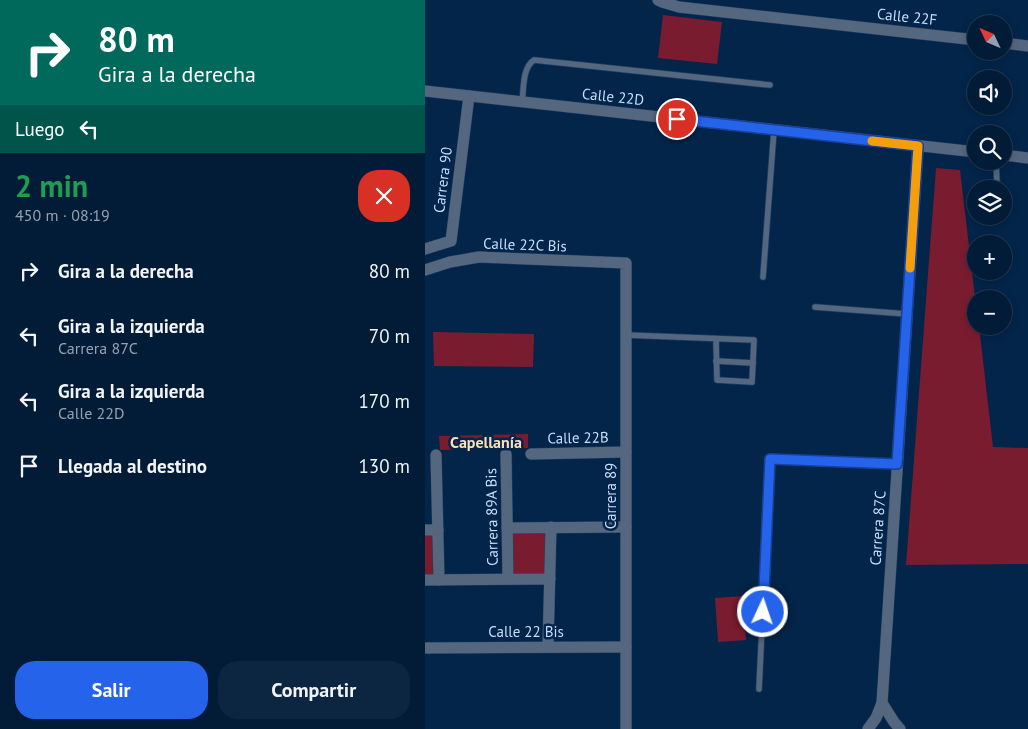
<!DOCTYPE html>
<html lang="es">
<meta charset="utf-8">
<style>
:root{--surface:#021c38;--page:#0c2540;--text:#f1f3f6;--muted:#96a1ae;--line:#233a53;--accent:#2563eb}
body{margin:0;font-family:"PT Sans",sans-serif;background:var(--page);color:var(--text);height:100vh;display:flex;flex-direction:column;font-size:19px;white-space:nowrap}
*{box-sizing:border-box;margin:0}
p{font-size:16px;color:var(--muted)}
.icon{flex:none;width:28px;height:28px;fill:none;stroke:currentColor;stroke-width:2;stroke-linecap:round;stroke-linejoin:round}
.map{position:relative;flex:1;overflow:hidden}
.side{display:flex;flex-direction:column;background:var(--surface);width:425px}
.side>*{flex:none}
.hud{background:#00695c;color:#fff;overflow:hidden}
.needle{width:32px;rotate:314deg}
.tools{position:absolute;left:542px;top:15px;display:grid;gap:10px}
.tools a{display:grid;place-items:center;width:45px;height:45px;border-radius:50%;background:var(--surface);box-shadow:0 2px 8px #0003,0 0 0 1px var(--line);font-size:25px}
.pin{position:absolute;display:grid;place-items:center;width:42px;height:42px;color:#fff;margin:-21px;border:2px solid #fff;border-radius:50%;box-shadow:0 1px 5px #0007}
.me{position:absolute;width:55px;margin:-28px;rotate:3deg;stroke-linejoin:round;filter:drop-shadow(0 0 4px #0008)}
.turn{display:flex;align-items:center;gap:18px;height:105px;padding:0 15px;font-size:22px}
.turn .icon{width:65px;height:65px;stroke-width:2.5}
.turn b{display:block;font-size:35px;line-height:42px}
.then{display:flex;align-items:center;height:48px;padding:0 15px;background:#0003;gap:10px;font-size:19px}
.round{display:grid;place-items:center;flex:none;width:52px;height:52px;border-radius:20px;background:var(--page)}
.overview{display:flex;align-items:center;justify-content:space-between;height:85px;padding:0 15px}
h1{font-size:30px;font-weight:700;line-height:38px;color:#1e9e55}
.primary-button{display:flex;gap:10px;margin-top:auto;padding:10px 15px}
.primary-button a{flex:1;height:58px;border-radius:20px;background:var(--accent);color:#fff;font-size:20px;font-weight:700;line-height:58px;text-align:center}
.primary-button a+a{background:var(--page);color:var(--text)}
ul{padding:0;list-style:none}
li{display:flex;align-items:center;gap:15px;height:65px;padding:0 15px}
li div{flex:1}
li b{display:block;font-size:19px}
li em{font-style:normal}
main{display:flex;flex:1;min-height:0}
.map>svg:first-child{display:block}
.green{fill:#7a1c30}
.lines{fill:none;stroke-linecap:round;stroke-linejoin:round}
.service-casing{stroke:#1e3f63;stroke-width:7}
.minor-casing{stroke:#1e3f63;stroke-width:12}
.service{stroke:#54677e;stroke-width:5.5}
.minor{stroke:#54677e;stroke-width:11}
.route-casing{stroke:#184099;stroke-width:12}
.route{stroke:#2563eb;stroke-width:9}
.slow{stroke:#f59e0b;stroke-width:9}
.labels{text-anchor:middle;stroke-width:5;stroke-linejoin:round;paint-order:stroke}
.street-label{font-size:15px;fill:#c6dffd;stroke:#03254a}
.neighbourhood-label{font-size:16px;font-weight:bold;fill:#fcdeb8;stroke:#03254a}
</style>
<main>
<section class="side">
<div class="hud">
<div class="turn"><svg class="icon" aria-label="right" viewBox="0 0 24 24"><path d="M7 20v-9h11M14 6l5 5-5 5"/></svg><div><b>80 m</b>Gira a la derecha</div></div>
<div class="then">Luego<svg class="icon" aria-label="left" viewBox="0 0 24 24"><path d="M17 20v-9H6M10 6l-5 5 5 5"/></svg></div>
</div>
<div class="overview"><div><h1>2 min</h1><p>450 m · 08:19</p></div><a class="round" style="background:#d93025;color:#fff"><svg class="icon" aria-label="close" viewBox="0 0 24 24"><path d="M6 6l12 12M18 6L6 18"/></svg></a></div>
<ul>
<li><svg class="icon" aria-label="right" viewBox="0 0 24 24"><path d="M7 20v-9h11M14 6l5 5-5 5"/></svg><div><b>Gira a la derecha</b></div><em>80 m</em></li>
<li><svg class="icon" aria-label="left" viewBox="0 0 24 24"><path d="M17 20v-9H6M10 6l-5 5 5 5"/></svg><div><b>Gira a la izquierda</b><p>Carrera 87C</p></div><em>70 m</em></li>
<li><svg class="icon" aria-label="left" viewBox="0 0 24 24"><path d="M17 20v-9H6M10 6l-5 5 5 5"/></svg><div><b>Gira a la izquierda</b><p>Calle 22D</p></div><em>170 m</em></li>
<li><svg class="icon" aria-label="arrive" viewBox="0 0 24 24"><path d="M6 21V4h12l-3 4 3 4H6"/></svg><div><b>Llegada al destino</b></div><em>130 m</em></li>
</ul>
<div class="primary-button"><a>Salir</a><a>Compartir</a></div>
</section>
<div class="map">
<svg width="603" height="729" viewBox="0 0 603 729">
<rect width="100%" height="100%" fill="#03254a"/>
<g class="green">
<polygon points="238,15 297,22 292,64 233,58"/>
<polygon points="511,168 535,170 551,306 551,326 554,326 568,447 603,448 603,564 481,565"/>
<polygon points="8,332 109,334 108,367 9,366"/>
<polygon points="103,434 103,448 15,450 14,436"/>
<polygon points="85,530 125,530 123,577 84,577"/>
<polygon points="0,534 8,534 10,577 0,577"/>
<polygon points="318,596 321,640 293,642 290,598"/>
</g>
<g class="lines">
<g class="service-casing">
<g id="service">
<path d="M97 102C99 89 97 68 109 60L345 85"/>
<polyline points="571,161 572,186"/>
<polyline points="338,277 349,130"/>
<polyline points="390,307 482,314"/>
<polyline points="201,335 329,340 327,382 292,380 291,339"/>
<polyline points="291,361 328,363"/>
<polyline points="334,689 345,459 472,464"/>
</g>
</g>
<g class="minor-casing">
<g id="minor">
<polyline points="233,0 237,2 254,7 551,40"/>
<polyline points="579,43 603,46"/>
<polyline points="0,91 551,152"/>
<polyline points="579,155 603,158"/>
<polyline points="0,249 26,241 44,96"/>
<polyline points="0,270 25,262 54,257 201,263 201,729"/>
<polyline points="81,454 83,579"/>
<polyline points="106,454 201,452"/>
<polyline points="11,455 14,580"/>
<polyline points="82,528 201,527"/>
<polyline points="0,530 13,530"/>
<polyline points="0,580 125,579"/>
<polyline points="123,647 126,527"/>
<polyline points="0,648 201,647"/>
<polyline points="457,703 469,722 475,729"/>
<polyline points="443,729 451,718 457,703 493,146"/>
</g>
</g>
<use href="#service" class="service"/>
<use href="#minor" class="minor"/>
</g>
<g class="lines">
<g class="route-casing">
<polyline id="route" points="252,119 493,146 472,464 345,459 338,612"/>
</g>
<use href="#route" class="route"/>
<polyline class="slow" points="447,141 493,146 485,268"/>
</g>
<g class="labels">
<g class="street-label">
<text transform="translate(482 17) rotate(6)" y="5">Calle 22F</text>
<text transform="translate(188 97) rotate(6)" y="5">Calle 22D</text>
<text transform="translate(18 180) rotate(-83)" y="5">Carrera 90</text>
<text transform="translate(100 245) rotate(2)" y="5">Calle 22C Bis</text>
<text transform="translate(153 438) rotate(-1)" y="5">Calle 22B</text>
<text transform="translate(186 496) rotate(-90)" y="5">Carrera 89</text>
<text transform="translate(67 517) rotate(-91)" y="5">Carrera 89A Bis</text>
<text transform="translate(453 528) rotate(-86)" y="5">Carrera 87C</text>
<text x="101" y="637">Calle 22 Bis</text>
</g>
<g class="neighbourhood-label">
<text x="61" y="448">Capellanía</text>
</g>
</g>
</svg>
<div class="tools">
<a><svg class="needle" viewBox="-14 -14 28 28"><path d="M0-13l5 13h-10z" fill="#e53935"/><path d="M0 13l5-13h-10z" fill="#96a1ae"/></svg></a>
<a><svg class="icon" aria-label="sound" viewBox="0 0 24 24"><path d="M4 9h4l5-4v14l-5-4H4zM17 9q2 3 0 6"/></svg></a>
<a><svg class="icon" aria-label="search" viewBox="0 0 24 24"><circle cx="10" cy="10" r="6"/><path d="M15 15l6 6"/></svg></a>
<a><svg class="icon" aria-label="layers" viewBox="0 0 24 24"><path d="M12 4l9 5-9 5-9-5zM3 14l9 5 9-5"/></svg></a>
<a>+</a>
<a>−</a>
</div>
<div class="pin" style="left:252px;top:119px;background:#d93025"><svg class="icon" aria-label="arrive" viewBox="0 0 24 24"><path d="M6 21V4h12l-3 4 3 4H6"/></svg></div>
<svg class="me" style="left:338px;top:612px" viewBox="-20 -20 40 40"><circle r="17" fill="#2563eb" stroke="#fff" stroke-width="3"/><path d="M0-11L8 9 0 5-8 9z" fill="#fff"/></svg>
</div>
</main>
